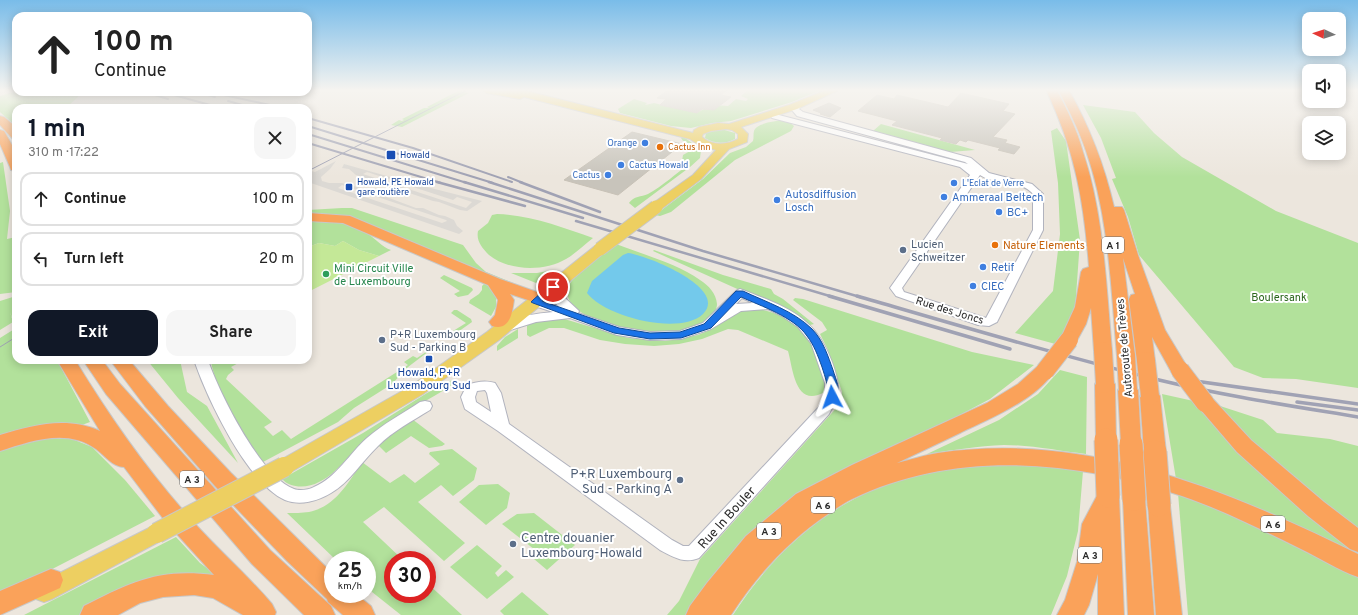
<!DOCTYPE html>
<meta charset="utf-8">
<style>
:root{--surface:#fff;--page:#f6f6f6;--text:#222;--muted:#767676;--line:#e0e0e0;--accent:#111827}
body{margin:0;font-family:Overpass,sans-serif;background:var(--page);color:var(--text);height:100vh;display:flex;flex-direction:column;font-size:15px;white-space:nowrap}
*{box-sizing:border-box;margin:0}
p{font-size:13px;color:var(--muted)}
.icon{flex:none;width:22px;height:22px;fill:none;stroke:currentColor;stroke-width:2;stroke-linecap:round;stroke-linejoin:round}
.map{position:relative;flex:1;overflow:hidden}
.sheet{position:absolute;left:12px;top:104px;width:300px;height:260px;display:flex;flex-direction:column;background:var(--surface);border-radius:12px;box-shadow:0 2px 10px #0003}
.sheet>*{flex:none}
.guide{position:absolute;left:12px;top:12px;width:300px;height:84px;border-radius:12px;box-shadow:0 2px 10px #0003;background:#fff;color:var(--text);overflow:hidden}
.needle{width:26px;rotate:274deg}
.controls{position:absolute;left:1302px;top:12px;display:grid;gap:8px}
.controls a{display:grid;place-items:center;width:44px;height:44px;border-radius:8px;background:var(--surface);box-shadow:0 2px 10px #0003;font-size:20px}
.speed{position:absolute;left:324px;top:551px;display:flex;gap:8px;font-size:20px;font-weight:700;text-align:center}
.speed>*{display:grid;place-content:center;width:52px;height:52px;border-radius:50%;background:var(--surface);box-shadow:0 2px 10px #0003;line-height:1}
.speed small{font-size:10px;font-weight:400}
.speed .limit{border:6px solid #d22;background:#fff;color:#111}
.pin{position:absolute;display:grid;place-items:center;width:34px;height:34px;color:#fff;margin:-17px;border:2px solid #fff;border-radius:50%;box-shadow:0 1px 4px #0007}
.me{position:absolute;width:44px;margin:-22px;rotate:356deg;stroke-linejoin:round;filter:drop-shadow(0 0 3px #0008)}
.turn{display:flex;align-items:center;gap:14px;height:84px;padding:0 16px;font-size:18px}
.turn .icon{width:52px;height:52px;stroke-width:2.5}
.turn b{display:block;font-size:28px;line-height:34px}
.round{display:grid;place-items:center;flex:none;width:42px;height:42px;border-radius:12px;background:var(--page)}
.head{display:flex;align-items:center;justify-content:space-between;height:68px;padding:0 16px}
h1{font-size:24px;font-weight:700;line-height:30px;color:var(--accent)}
.button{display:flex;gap:8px;margin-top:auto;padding:8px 16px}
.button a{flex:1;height:46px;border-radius:12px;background:var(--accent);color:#fff;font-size:16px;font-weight:700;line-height:46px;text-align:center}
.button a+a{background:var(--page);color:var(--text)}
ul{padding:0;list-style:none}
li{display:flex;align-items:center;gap:12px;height:54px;margin:0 8px 6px;padding:0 8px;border:2px solid var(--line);border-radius:12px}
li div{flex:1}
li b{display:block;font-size:15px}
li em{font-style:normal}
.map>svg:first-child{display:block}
.industrial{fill:#e0dde5}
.green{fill:#b2e19b}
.pitch{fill:#c4e897}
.plaza{fill:#dcd9d4;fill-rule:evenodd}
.water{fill:#73c9eb}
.building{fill:#c8c4bb;stroke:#c8c2b7}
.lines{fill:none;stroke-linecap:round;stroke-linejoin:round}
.minor-casing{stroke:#b1b3be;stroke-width:2}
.major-casing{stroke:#c8c8c8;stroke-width:2}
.highway-casing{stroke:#c8c8c8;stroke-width:2}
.minor{fill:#fff;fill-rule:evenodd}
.major{fill:#edcf61;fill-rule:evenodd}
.highway{fill:#faa25a;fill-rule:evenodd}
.tram{stroke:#a0a2b4;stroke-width:1}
.rail-far2{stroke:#a0a2b4;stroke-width:2}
.rail-far1{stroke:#a0a2b4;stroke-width:2.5}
.rail{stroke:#a0a2b4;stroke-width:3.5}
.major-bridge-far1-casing{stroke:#c8c8c8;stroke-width:15;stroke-linecap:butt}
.major-bridge-casing{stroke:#c8c8c8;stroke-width:22;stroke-linecap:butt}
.highway-bridge-far1-casing{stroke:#c8c8c8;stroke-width:20;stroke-linecap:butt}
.highway-bridge-casing{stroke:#c8c8c8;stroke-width:25;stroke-linecap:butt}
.major-bridge-far1{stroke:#edcf61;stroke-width:13}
.major-bridge{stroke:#edcf61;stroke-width:20}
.highway-bridge-far1{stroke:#faa25a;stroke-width:18}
.highway-bridge{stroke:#faa25a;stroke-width:23}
.route{fill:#1a73e8;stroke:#114b97}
.shop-dot{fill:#3f7fe0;stroke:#fff;stroke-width:1.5}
.food-dot{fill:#e8710a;stroke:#fff;stroke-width:1.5}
.transit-dot{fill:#1a4fb4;stroke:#fff;stroke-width:1.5}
.service-dot{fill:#5c6f8a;stroke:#fff;stroke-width:1.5}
.leisure-dot{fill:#2e9e5b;stroke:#fff;stroke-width:1.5}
.labels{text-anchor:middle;stroke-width:4;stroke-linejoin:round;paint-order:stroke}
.far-shop-label{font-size:9px;fill:#366cbe;stroke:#fff;text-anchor:end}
.far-food-label{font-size:9px;fill:#c56008;stroke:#fff;text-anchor:start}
.far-transit-label{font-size:9px;fill:#164399;stroke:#fff;text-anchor:start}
.shield{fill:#fff;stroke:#6b6b6b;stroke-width:1}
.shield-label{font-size:10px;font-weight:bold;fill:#2b2b2b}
.shop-label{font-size:11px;fill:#366cbe;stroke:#fff;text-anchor:start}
.service-label{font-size:11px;fill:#4e5e75;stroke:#fff;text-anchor:start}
.food-label{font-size:11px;fill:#c56008;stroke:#fff;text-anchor:start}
.leisure-label{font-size:11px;fill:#27864d;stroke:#fff;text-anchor:start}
.park-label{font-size:11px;fill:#2a661c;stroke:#fff}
.street-label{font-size:11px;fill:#2b2b2b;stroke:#fff}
.transit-label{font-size:11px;fill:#164399;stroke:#fff}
.near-service-label{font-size:13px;fill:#4e5e75;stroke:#fff;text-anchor:end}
.near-street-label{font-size:13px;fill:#2b2b2b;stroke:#fff}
</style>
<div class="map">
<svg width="1358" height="615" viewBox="0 0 1358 615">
<rect width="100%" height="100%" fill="#ece6dd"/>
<polygon class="industrial" points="238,92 282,92 263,100"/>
<g class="green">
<path d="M752 90H821L792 102 731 121 712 123 691 128 671 126 620 113 618 109 634 99 647 103 645 105 654 103 697 113C704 107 719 104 728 106L736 99 746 101 748 99 741 96 747 91Z"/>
<polygon points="458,91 469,93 402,127 391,125 399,120 402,121 404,120 402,119 424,108 429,108 427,107"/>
<polygon points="13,92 22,94 28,92 73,92 79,94 78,97 68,106 70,108 16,108 16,128 10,121 0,112 0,96"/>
<polygon points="1083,105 1135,112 1154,133 1182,157 1276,211 1358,243 1358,388 1296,379 1263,378 1234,367 1139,255 1128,217 1112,179 1116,178 1101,138"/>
<path d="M783 120 789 122 794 126 791 131 735 160 671 212 660 216 655 215 703 179 730 153 746 147 753 141C754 138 753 134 754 131 756 123 776 121 783 120Z"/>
<polygon points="881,124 975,150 950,152 873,131"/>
<polygon points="1057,128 1066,141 1080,240 1075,310 1059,345 1015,333 1053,291 1060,234 1058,183 1051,131"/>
<path d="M721 129 735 133V139C726 144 714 144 705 138L706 133Z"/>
<path d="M681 138H685L699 148 701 150 700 158 690 167 635 208 629 203C634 196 641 197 648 194 663 186 676 173 690 164L682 161 683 155 690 151Z"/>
<polygon points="3,162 10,211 7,239 16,237 16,292 0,294 0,163"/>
<polygon points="342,208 352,208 463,245 476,263 486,272 518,285 516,286 366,224 308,215 308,210"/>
<path d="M497 214C530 215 562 227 593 238 584 245 575 254 566 259 544 272 508 271 489 255 482 248 476 241 478 231L488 223 492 215Z"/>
<path d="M308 219C332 221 347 222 368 234 376 239 382 247 391 250L379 256 359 250 343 241 335 246 319 243 308 247Z"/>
<path d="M616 244C644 255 676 263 700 280 709 286 716 293 717 304 717 310 713 315 708 319 699 327 684 331 672 332 651 334 555 322 569 286 574 272 604 254 616 244Z"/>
<polygon points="654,250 723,275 771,289 774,294 783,299 814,324 810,325 798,317 773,305 653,251"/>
<polygon points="553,270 536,283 511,273 537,273"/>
<polygon points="444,275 472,288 473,290 468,295 458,297 454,294 460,291 440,278"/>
<polygon points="484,284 489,286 499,298 496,299 496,307 491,316 469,303 470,300 479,294 482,290 482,286"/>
<polygon points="16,296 16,322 14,323 10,312 13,322 0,330 0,301"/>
<polygon points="795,298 803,299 972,352 1034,365 990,399 935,428 891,447 826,480 692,615 667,615 679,601 700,559 840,404 842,392 828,350 820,334 827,330 822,322 793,300"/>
<path d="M754 308C793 315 808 330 820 366 823 376 828 384 823 393 795 407 793 369 788 351L738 330 728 329 702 339 679 344 654 346 625 344 600 340 564 328H549L530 337 527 335V326L529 322 561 318 628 338 665 341 679 339 698 335 710 330 737 311Z"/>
<polygon points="457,310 471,319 472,322 448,339 445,336 466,323 451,313 454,310"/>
<polygon points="16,328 16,360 47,360 47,361 57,360 90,422 82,425 66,424 0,436 0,338"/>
<polygon points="518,329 518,338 497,351 497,346 505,337"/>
<path d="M441 342 408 367 392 384 354 408 338 422 263 462C244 435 217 394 211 362V360H244L231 367 234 370 228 375 226 379 272 422 264 427 273 436 282 430 291 439 408 365 404 362 413 356 417 358Z"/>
<polygon points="147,360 180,360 187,392 207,406 238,463 178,398"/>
<path d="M1060 370 1087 377 1086 454C1059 451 1031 445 1004 445 978 446 953 450 927 454L999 420 1038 394Z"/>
<path d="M454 379 450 382 454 384C426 402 397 415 371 435 352 449 340 472 319 482 308 488 291 489 282 479L363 433 427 393Z"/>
<polygon points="1162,394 1198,402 1358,549 1358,558 1299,528 1244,503 1176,479"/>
<polygon points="1214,404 1263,420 1277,433 1330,439 1358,446 1358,532 1264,456"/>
<polygon points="412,419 445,444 442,446 429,448 411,436 386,453 378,445"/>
<polygon points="45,438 72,439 92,447 125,480 155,516 0,596 0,449"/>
<path d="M452 449 477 468 474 480 453 496 441 485 418 502 465 543 444 561 384 507 363 522 403 560H393V594H427V583L462 615H401L367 588V560H336L287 513C294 513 302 513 309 512 335 507 349 482 362 462L390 483 404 474 415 483 440 464 429 454 430 452Z"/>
<path d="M992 464 1036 465 1083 471 1078 531 1067 576 1051 615H733C775 550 830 501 905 478 933 469 963 467 992 464Z"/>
<polygon points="498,484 510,493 507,508 486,525 459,502 479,485"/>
<polygon points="1178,493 1232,513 1358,574 1358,615 1188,615"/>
<polygon points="534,513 575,545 547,570 534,559 539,553 502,524 517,514"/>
<polygon points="176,537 200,563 227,583 213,578 83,615 24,615"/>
<polygon points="477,545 502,566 495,573 498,577 506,570 514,577 487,599 450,567"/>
<polygon points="522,592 549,615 504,615 500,611"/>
</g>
<polygon class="pitch" points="343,241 359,250 379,256 308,292 308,247 319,243 335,246"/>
<g class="plaza">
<path d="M336 161 330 169 321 177 322 181 329 183H342L365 189 416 208H423L439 215 445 216 454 220 457 226 463 231 459 234 308 182V173L311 171 315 172ZM342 185 446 220 447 221 442 223 338 188Z"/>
<path d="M344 164 419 185 482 201 467 211 460 210 439 202 433 201 356 175 349 169 342 168ZM367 172 453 200 457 197 472 202 466 208 363 174Z"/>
</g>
<path class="water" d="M628 253C646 255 729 288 703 314 680 336 605 317 587 293L592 281 623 255Z"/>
<g class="building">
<polygon points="668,90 727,90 721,95 731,97 714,110 702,109 697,113 660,105 666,99 657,98"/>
<polygon points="961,93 1009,104 1003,111 1015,114 993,137 1007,140 1005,143 1020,147 1014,154 998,150 1000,148 968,140 966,142 960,140 956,144 940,140 942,138 892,125 897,121 858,111 877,95 894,99 897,95 948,107"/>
<polygon points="829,103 841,108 830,117 820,114 821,113 813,110"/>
<polygon points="632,132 682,144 618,195 564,180"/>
</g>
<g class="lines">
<g class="minor-casing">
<g id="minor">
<path d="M795 103H801L802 105 799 109 803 112 971 158 989 173 1032 184 1043 194V230L997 322 989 326 978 325 896 296 890 288 970 175 960 167 772 118 771 116 775 114 968 164 965 162 797 116 791 109ZM980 175C996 186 1020 179 1033 194V230L986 318 904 292 902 288Z"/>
<path d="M561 277 565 278 567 280 564 291 565 298 579 311 578 313 619 327 650 332 680 331 703 323 736 291 740 289C749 292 757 296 766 299 800 313 819 327 832 362 840 385 841 392 829 414L699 558C684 564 673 557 660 550L498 431 465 409 461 397 467 385C477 382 484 380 495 383L501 393 509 424 672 540 683 546H689L819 407 825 392V383L811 343 798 327 782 316 768 309 741 311 711 329 681 339 650 340 617 335 570 318 536 322 507 331 503 330 501 327C507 317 541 313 553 312L532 305 530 302 532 299 536 298 558 306C550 297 551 287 557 278ZM742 298 753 303 736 304ZM485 390 487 393 491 412 476 402 475 397 477 391Z"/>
<path d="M194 360H208C219 393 261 477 294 489 299 491 309 490 314 487 337 477 349 454 367 438 383 424 402 414 420 402L425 401 430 402 432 406 430 410C412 421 393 431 378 446 362 461 350 482 331 493 318 501 300 506 285 500 247 483 207 398 194 360Z"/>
</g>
</g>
<g class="major-casing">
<g id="major">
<path d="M482 90H523L693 133 694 130 699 127 718 123 729 124 789 105 826 90H839L797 109 741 127 748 134 747 142 729 149 701 179 660 210H652L650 207 652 204 693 175 716 150 699 145 690 139 524 97 520 99 486 93ZM726 129 732 130 738 134V139C727 145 712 146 702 137L703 134 711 131Z"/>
<polygon points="600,245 605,246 607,249 605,252 499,340 423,394 291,472 284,474 277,472 274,467 277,462 411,386 487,332 595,246"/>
<polygon points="157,524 164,527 167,533 164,539 52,599 44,602 36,599 33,592 36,585"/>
</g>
</g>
<g class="highway-casing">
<g id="highway">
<path d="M1046 90H1057C1067 110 1077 130 1083 152 1104 216 1106 284 1112 351L1109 355 1103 357 1097 355 1094 351 1091 308 1086 324 1075 344 1069 346 1063 344 1060 340 1075 307 1081 272 1083 269 1089 267C1084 201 1075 150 1046 90Z"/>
<path d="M1058 90H1069C1090 128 1104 164 1114 207H1122L1124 210 1138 255 1165 330 1189 370 1187 375 1180 376 1173 375 1152 337 1155 361 1153 365 1146 367 1139 365 1137 361 1129 299 1131 295 1135 294 1123 258 1135 356 1133 360 1126 362 1119 360 1117 356C1111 288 1109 216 1086 151 1079 130 1069 110 1058 90Z"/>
<polygon points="0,116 4,117 16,127 16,139 12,138 0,125"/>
<polygon points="0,130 4,131 16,152 16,171 11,170 10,167 0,144"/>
<path d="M308 213 350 216 500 279 537 292 539 296 537 300 531 301 510 294 514 300C512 314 510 331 492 326L489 322 495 315 498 300 488 285 343 223 308 221Z"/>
<path d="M57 360H75C111 419 151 476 198 527 222 553 249 577 272 604L276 612 275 615H243L213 598 194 595 163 597 140 603 118 615H80L84 606C131 582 159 568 214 575L165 521 124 467C113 467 104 455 96 449 67 428 31 441 0 451V435C33 425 67 416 100 431Z"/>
<polygon points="83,360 102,360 120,384 270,550 331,606 335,615 304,615 252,564 106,394"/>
<polygon points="110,360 129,360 168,406 231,473 333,574 333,594 356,594 371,606 375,615 343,615 328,602 327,599 287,561 215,486 145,406"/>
<path d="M1045 365 1052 366 1054 371C1038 399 989 419 960 433 939 443 918 453 897 463 910 460 924 455 938 453 1088 431 1226 490 1358 554V577C1338 570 1320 558 1301 549 1262 530 1223 510 1182 496 1075 460 955 449 852 499 843 503 836 509 828 514 788 541 757 575 731 615H686L690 606 707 583 746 536 796 494 852 465 987 403 1018 384 1038 366Z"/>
<polygon points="1105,377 1112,379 1115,384 1116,440 1113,446 1106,448 1099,446 1096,440 1095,384 1098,379"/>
<polygon points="1128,383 1135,385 1138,390 1141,444 1138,450 1131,452 1124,450 1121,444 1118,390 1121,385"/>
<polygon points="1150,389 1157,391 1160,396 1166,452 1162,458 1155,460 1148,458 1144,452 1140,396 1143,391"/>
<polygon points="1205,396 1212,398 1251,440 1324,502 1358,528 1358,552 1350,549 1308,516 1237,452 1195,403 1198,398"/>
<polygon points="1108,487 1116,490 1119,496 1124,615 1098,615 1098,574 1089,605 1084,615 1057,615 1065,600 1077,562 1082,524 1100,490"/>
<polygon points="1134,490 1142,493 1145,499 1154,615 1128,615 1123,499 1126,493"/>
<polygon points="1159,496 1167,498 1170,505 1182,615 1156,615 1148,505 1151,498"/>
<polygon points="51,569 60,572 63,580 60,588 0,615 0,591"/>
</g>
</g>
<use href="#minor" class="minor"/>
<use href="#major" class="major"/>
<use href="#highway" class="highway"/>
<g class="tram">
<polyline points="308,171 467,90"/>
<polyline points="0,347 16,337"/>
</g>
<g class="rail-far2">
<polyline points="145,92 168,99"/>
<polyline points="163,92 221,108"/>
<polyline points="199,92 215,97"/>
<polyline points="210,92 284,108"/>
<polyline points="228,101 253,108"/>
<polyline points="308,118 413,148 512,182"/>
<polyline points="308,126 493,183"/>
<polyline points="308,134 467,183"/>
<polyline points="308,143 441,183"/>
<polyline points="508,177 523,183"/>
</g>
<g class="rail-far1">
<polyline points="437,182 525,206"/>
<polyline points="464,182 583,218"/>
<polyline points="489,182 703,251 860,297"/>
<polyline points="520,182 600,212"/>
<polyline points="576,221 833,297"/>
</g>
<g class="rail">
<polyline points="829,296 1010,349"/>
<path d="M857 296C957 325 1057 355 1159 380 1225 396 1292 406 1358 417"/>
<polyline points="1188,380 1358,404"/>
<polyline points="1297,402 1358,410"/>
</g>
<g class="major-bridge-far1-casing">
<polyline id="major-bridge-far1" points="600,249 656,207"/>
</g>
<g class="major-bridge-casing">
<polyline id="major-bridge" points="157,533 284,467"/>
</g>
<g class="highway-bridge-far1-casing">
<g id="highway-bridge-far1">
<polyline points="1103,351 1105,384"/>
<polyline points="1126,356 1128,390"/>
<polyline points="1146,361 1150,396"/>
<polyline points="1180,370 1205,403"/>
<polyline points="1045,371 1069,340"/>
</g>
</g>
<g class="highway-bridge-casing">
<g id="highway-bridge">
<polyline points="1106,440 1108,496"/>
<polyline points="1131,444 1134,499"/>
<polyline points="1155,452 1159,505"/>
</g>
</g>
<use href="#major-bridge-far1" class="major-bridge-far1"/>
<use href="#major-bridge" class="major-bridge"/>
<use href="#highway-bridge-far1" class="highway-bridge-far1"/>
<use href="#highway-bridge" class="highway-bridge"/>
</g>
<linearGradient id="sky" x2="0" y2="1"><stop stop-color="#79bce9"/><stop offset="0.51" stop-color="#f6f4f0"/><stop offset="1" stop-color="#f6f4f0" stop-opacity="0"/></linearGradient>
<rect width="1358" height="177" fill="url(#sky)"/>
<path class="route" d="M553 284 557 287 542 301 619 328 650 333 680 332 704 324 736 291H743C766 302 794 311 812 329 823 340 828 356 833 370 836 380 841 389 836 399H828L827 397C829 386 825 377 822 367 818 356 814 345 807 336 794 317 761 306 741 297L711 328 681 338 650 339 614 333 533 303 531 302 533 300 550 285Z"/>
<g class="shop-dot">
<circle cx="645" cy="143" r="4"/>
<circle cx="621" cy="165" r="4"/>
<circle cx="608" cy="175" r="4"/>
<circle cx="954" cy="183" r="4"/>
<circle cx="944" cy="197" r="4"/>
<circle cx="777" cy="200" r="4"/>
<circle cx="999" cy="212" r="4"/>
<circle cx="983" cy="267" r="4"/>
<circle cx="973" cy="286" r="4"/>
</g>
<g class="food-dot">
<circle cx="660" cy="147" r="4"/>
<circle cx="995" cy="245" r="4"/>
</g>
<g class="transit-dot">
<rect x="386" y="150" width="10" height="10" rx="2"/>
<rect x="345" y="183" width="8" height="8" rx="2"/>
<rect x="425" y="355" width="8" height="8" rx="2"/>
</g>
<g class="service-dot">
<circle cx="903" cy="250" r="4"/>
<circle cx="382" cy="340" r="4"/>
<circle cx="680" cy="480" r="4"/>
<circle cx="513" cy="544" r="4"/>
</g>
<circle class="leisure-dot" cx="326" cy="274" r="4"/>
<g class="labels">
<g class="far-shop-label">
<text x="637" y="146">Orange</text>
<text x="629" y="168" text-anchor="start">Cactus Howald</text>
<text x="600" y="178">Cactus</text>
<text x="962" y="186" text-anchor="start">L'Eclat de Verre</text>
</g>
<g class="far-food-label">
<text x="668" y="150">Cactus Inn</text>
</g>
<g class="far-transit-label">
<text x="400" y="158">Howald</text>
<text x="357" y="185">Howald, PE Howald<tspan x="357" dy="10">gare routière</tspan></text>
</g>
<g class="shield">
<rect x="1102" y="237" width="22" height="16" rx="3"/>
<rect x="180" y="471" width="24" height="16" rx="3"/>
<rect x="811" y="497" width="24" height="16" rx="3"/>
<rect x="1261" y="516" width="24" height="16" rx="3"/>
<rect x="757" y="523" width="24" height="16" rx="3"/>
<rect x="1078" y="547" width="24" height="16" rx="3"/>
</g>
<g class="shield-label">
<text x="1113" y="249">A 1</text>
<text x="192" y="483">A 3</text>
<text x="823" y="509">A 6</text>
<text x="1273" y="528">A 6</text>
<text x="769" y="535">A 3</text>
<text x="1090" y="559">A 3</text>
</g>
<g class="shop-label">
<text x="785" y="198">Autosdiffusion<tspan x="785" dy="13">Losch</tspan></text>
<text x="952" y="201">Ammeraal Beltech</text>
<text x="1007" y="216">BC+</text>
<text x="991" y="271">Retif</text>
<text x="981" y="290">CIEC</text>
</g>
<g class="service-label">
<text x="911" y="248">Lucien<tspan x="911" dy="13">Schweitzer</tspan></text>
<text x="390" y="338">P+R Luxembourg<tspan x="390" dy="13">Sud - Parking B</tspan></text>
</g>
<g class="food-label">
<text x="1003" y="249">Nature Elements</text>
</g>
<g class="leisure-label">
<text x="334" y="272">Mini Circuit Ville<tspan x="334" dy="13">de Luxembourg</tspan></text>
</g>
<g class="park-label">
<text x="1279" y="301">Boulersank</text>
</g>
<g class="street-label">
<text transform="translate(950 310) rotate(17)" y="4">Rue des Joncs</text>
<text transform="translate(1124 348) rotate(-95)" y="4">Autoroute de Trèves</text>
</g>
<g class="transit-label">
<text x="429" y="376">Howald, P+R<tspan x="429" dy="13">Luxembourg Sud</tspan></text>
</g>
<g class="near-service-label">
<text x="672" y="478">P+R Luxembourg<tspan x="672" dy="15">Sud - Parking A</tspan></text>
<text x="521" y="542" text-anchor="start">Centre douanier<tspan x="521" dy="15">Luxembourg-Howald</tspan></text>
</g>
<g class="near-street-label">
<text transform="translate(726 517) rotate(-48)" y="5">Rue In Bouler</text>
</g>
</g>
</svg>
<div class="controls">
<a><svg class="needle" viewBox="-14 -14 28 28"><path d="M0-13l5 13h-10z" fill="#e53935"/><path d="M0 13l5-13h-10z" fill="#767676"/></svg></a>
<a><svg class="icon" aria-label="sound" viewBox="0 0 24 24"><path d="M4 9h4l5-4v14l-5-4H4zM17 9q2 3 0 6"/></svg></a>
<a><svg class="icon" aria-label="layers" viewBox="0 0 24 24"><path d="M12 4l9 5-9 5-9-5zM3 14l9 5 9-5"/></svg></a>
</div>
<div class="speed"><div>25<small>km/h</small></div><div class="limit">30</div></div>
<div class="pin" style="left:553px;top:287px;background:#d93025"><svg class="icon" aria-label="arrive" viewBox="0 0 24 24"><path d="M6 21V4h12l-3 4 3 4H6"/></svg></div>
<svg class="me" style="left:832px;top:397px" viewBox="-20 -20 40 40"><path d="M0-17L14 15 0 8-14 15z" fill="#1a73e8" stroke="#fff" stroke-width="4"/></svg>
<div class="guide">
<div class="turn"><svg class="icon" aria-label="ahead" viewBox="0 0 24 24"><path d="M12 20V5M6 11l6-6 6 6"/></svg><div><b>100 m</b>Continue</div></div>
</div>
<section class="sheet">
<div class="head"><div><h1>1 min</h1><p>310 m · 17:22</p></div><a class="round"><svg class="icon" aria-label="close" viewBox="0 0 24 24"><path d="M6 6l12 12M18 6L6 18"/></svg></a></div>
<ul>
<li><svg class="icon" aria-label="ahead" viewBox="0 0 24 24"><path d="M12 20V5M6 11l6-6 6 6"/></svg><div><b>Continue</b></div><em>100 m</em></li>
<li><svg class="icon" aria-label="left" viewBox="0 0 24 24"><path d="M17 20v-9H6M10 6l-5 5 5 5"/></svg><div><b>Turn left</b></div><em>20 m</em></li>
</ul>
<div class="button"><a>Exit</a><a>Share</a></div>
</section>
</div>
